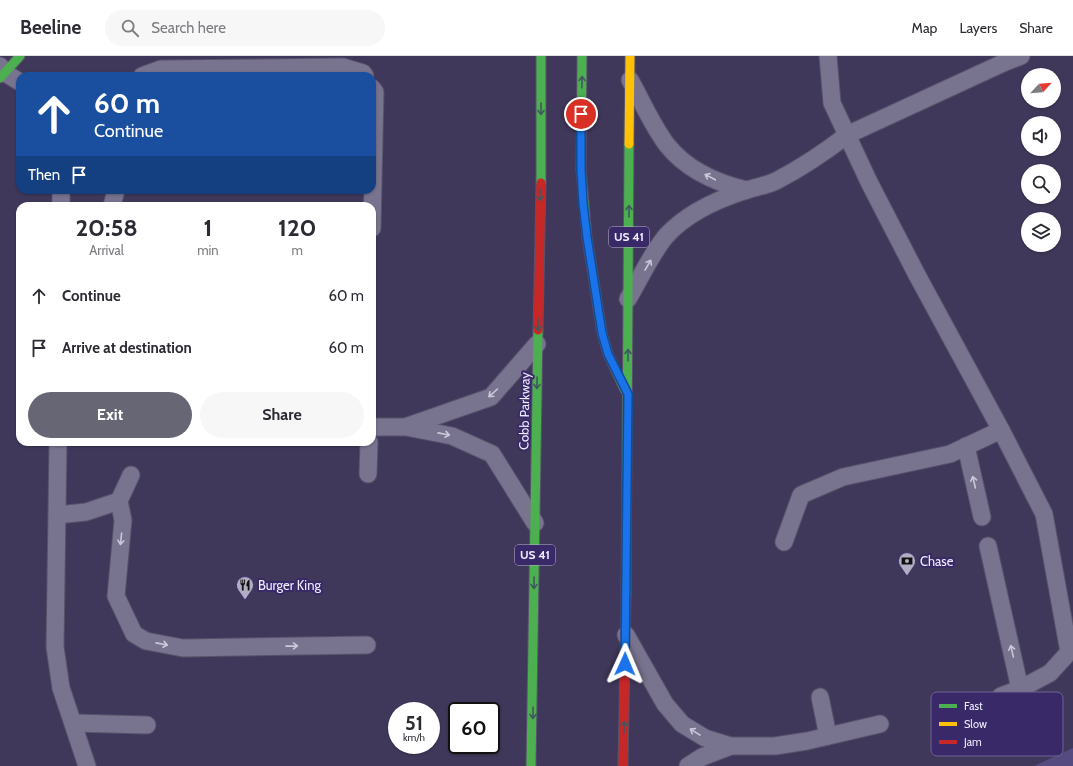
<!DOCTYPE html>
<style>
:root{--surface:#fff;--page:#f7f7f7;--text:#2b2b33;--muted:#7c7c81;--line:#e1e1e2;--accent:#676674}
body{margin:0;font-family:Cabin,sans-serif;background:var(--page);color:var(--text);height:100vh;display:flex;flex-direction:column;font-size:15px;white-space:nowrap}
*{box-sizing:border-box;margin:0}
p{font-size:13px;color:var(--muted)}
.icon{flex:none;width:22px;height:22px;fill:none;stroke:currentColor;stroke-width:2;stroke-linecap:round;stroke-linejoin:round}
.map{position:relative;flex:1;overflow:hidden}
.panel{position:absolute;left:16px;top:146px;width:360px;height:244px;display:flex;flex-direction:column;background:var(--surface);border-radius:12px;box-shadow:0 1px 3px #0004}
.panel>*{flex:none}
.banner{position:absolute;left:16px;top:16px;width:360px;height:122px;border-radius:12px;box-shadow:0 1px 3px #0004;background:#1a4fa0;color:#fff;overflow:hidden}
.needle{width:26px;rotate:64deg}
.buttons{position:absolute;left:1021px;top:12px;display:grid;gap:8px}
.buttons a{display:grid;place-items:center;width:40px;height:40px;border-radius:50%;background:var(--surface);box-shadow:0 1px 3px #0004;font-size:20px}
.speed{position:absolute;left:388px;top:646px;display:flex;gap:8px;font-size:20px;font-weight:700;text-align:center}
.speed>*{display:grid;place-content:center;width:52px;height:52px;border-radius:50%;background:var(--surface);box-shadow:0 1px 3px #0004;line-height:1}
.speed small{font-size:10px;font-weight:400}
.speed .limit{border:2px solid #111;border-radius:6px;background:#fff;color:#111}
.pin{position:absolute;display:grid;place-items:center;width:34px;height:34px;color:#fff;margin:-17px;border:2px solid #fff;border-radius:50%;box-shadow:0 1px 4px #0007}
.me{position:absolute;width:44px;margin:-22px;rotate:1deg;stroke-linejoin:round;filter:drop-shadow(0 0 3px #0008)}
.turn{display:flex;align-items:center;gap:14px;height:84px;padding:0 12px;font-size:18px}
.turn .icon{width:52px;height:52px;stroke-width:2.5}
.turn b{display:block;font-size:28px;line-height:34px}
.then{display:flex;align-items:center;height:38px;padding:0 12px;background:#0003;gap:8px;font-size:15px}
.eta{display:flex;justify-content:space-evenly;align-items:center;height:68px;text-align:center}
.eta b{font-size:24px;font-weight:800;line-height:28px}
.cta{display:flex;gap:8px;margin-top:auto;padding:8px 12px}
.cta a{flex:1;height:46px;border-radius:24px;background:var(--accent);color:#fff;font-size:16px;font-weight:800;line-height:46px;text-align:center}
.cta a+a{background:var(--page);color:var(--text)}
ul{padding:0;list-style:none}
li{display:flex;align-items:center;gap:12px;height:52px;padding:0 12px}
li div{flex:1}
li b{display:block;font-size:15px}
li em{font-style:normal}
header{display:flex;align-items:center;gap:24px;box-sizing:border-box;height:56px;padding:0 20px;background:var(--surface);border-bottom:1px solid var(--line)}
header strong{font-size:19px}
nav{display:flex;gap:22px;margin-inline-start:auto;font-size:14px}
.search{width:280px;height:36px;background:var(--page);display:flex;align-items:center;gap:10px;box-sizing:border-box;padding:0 14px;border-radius:22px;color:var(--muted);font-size:15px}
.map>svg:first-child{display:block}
.green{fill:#564b81}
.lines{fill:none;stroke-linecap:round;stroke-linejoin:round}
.lane-casing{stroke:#58526b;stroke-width:19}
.fast-casing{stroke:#58526b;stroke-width:11}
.slow-casing{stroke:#58526b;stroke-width:11}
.jam-casing{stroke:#58526b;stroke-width:11}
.lane{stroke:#78738e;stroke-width:17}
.fast{stroke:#4caf50;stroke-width:9}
.slow{stroke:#ffc107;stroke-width:9}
.jam{stroke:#c62828;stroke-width:9}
.oneway{stroke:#405860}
.oneway2{stroke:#cbc8db}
.route-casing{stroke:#114b97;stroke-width:10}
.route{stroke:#1a73e8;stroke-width:7}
.labels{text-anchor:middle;stroke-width:4;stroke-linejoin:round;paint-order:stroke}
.shield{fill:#392969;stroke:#b8b2d0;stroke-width:1}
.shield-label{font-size:12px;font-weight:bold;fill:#eeecfc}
.street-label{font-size:13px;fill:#eeecfc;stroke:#392969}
.poi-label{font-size:13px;fill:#eeecfc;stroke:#392969;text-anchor:start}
.key{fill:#392969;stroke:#6f6495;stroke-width:1}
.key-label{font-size:11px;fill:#eeecfc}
</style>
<header>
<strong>Beeline</strong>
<div class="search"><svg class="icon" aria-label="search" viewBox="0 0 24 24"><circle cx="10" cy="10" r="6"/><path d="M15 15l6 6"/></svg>Search here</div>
<nav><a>Map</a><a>Layers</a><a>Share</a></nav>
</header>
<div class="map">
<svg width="1073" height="710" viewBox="0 0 1073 710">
<rect width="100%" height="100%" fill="#40385a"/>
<polygon class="green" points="1073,692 1073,710 1034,710"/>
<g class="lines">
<g class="lane-casing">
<g id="lane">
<polyline points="828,0 832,47 869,126 917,219 1001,374 1044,458 1069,596 1050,617 1020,633 1001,640"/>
<polyline points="0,10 5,17 20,26"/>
<polyline points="142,20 161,13 343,11 363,17 365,20"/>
<path d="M630 24C642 45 652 69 667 89 686 113 717 127 746 134"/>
<polyline points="372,32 375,36 372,172"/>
<polyline points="61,150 61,134"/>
<polyline points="112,150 116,134"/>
<path d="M628 243C640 223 651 198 666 180 686 158 716 144 744 135 755 131 765 130 776 125 801 112 825 96 847 79L1003 7 1021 0"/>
<polyline points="408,370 491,341 537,288"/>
<polyline points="372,371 406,371 452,380 492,398 535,467"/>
<polyline points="58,386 55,591 61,632 87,710"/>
<polyline points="966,390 982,461"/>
<polyline points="368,418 369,386"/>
<polyline points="119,445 123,464 116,540 134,578 146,585 183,592 367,589"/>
<polyline points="57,459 86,456 119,445 131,419"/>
<polyline points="784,486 801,439 843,421 950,398 1001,374"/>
<polyline points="988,490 1020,633"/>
<polyline points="626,579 665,648 682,668 705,682 731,690 775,690 807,685 880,668"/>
<polyline points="820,641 828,680"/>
<polyline points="73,667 147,669"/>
<polyline points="688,710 702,701 731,690"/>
</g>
</g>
<g class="fast-casing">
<g id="fast">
<polyline points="582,0 581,114 587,181 602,277 608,298 625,334"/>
<polyline points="0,22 20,0"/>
<polyline points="541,127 541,0"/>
<polyline points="626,540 629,88"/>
<polyline points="531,710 538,274"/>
</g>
</g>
<g class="slow-casing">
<polyline id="slow" points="629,88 630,0"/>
</g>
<g class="jam-casing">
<g id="jam">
<polyline points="538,274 541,127"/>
<polyline points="623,710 626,540"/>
</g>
</g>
<use href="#lane" class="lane"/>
<use href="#fast" class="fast"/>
<use href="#slow" class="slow"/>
<use href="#jam" class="jam"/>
</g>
<defs><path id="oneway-shaft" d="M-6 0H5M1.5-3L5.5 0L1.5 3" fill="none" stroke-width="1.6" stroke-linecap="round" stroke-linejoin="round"/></defs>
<g class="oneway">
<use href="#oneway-shaft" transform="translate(582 26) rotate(-89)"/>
<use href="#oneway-shaft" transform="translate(541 53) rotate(90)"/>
<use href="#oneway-shaft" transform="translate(540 139) rotate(91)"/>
<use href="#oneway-shaft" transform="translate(629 155) rotate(-90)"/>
<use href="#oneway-shaft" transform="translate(538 269) rotate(91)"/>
<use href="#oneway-shaft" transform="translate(628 299) rotate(-90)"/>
<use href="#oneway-shaft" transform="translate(537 327) rotate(91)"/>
<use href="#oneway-shaft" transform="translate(534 527) rotate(91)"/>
<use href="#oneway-shaft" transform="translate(533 657) rotate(91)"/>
<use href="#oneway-shaft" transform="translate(624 671) rotate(-89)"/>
</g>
<g class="oneway2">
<use href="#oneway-shaft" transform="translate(710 121) rotate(-152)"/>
<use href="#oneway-shaft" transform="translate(648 209) rotate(-60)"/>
<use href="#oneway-shaft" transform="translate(493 337) rotate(138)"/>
<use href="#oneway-shaft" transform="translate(444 378) rotate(11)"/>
<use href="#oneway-shaft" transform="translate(974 426) rotate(-103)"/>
<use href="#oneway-shaft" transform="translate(121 483) rotate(96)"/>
<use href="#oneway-shaft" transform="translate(162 588) rotate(11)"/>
<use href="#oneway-shaft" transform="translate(292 590) rotate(-1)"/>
<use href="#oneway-shaft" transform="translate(1012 595) rotate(-103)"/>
<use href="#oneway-shaft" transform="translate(695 676) rotate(-148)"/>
</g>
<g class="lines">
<g class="route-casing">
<polyline id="route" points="581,58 581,114 583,147 587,181 602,277 608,298 628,338 625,608"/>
</g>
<use href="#route" class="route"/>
</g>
<defs>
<g id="bank-pin" transform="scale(0.9)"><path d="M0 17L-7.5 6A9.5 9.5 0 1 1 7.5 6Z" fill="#b1adc3" stroke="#392969"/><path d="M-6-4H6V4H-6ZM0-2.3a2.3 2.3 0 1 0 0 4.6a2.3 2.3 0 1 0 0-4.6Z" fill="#111"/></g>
<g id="restaurant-pin" transform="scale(0.9)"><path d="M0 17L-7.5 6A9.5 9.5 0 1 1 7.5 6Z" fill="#b1adc3" stroke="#392969"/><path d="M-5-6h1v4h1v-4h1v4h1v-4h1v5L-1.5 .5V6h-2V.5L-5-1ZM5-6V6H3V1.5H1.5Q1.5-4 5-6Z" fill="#111"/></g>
</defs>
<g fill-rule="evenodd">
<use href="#bank-pin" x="907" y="505"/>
<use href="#restaurant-pin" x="245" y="529"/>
</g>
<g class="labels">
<g class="shield">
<rect x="609" y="171" width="40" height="20" rx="3"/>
<rect x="515" y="489" width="40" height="20" rx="3"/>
</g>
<g class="shield-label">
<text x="629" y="185">US 41</text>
<text x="535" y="503">US 41</text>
</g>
<g class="street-label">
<text transform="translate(524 355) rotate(-89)" y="5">Cobb Parkway</text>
</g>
<g class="poi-label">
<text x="920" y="510">Chase</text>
<text x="258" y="534">Burger King</text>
</g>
</g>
<rect x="931" y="636" width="132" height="64" rx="6" class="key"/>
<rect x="939" y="648" width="18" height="4" fill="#4caf50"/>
<rect x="939" y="666" width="18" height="4" fill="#ffc107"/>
<rect x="939" y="684" width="18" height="4" fill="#c62828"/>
<g class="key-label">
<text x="964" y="654">Fast</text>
<text x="964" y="672">Slow</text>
<text x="964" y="690">Jam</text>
</g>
</svg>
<div class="buttons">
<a><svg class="needle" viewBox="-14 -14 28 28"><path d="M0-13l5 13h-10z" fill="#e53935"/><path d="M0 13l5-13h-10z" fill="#7c7c81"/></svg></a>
<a><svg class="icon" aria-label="sound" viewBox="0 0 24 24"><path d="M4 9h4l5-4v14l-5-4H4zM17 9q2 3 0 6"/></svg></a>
<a><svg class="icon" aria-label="search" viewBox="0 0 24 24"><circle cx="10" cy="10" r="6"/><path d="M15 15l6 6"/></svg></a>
<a><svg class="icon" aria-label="layers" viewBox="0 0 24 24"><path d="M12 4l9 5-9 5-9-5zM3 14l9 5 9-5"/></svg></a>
</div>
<div class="speed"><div>51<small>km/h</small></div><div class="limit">60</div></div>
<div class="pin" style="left:581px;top:58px;background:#d93025"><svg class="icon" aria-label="arrive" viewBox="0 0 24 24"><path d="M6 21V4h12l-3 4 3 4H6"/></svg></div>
<svg class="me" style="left:625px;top:608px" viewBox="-20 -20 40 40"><path d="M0-17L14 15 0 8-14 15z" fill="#1a73e8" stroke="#fff" stroke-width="4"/></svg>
<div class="banner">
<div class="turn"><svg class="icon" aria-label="ahead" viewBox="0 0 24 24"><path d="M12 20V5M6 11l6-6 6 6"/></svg><div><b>60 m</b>Continue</div></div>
<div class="then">Then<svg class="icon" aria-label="arrive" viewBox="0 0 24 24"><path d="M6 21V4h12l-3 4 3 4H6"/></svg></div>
</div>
<section class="panel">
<div class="eta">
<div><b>20:58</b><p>Arrival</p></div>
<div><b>1</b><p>min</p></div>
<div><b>120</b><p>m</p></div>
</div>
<ul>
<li><svg class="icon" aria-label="ahead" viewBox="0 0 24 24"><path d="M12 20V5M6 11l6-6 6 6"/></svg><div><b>Continue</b></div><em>60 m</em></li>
<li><svg class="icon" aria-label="arrive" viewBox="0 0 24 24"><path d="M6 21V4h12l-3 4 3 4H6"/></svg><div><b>Arrive at destination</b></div><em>60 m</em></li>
</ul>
<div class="cta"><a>Exit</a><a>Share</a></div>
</section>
</div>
